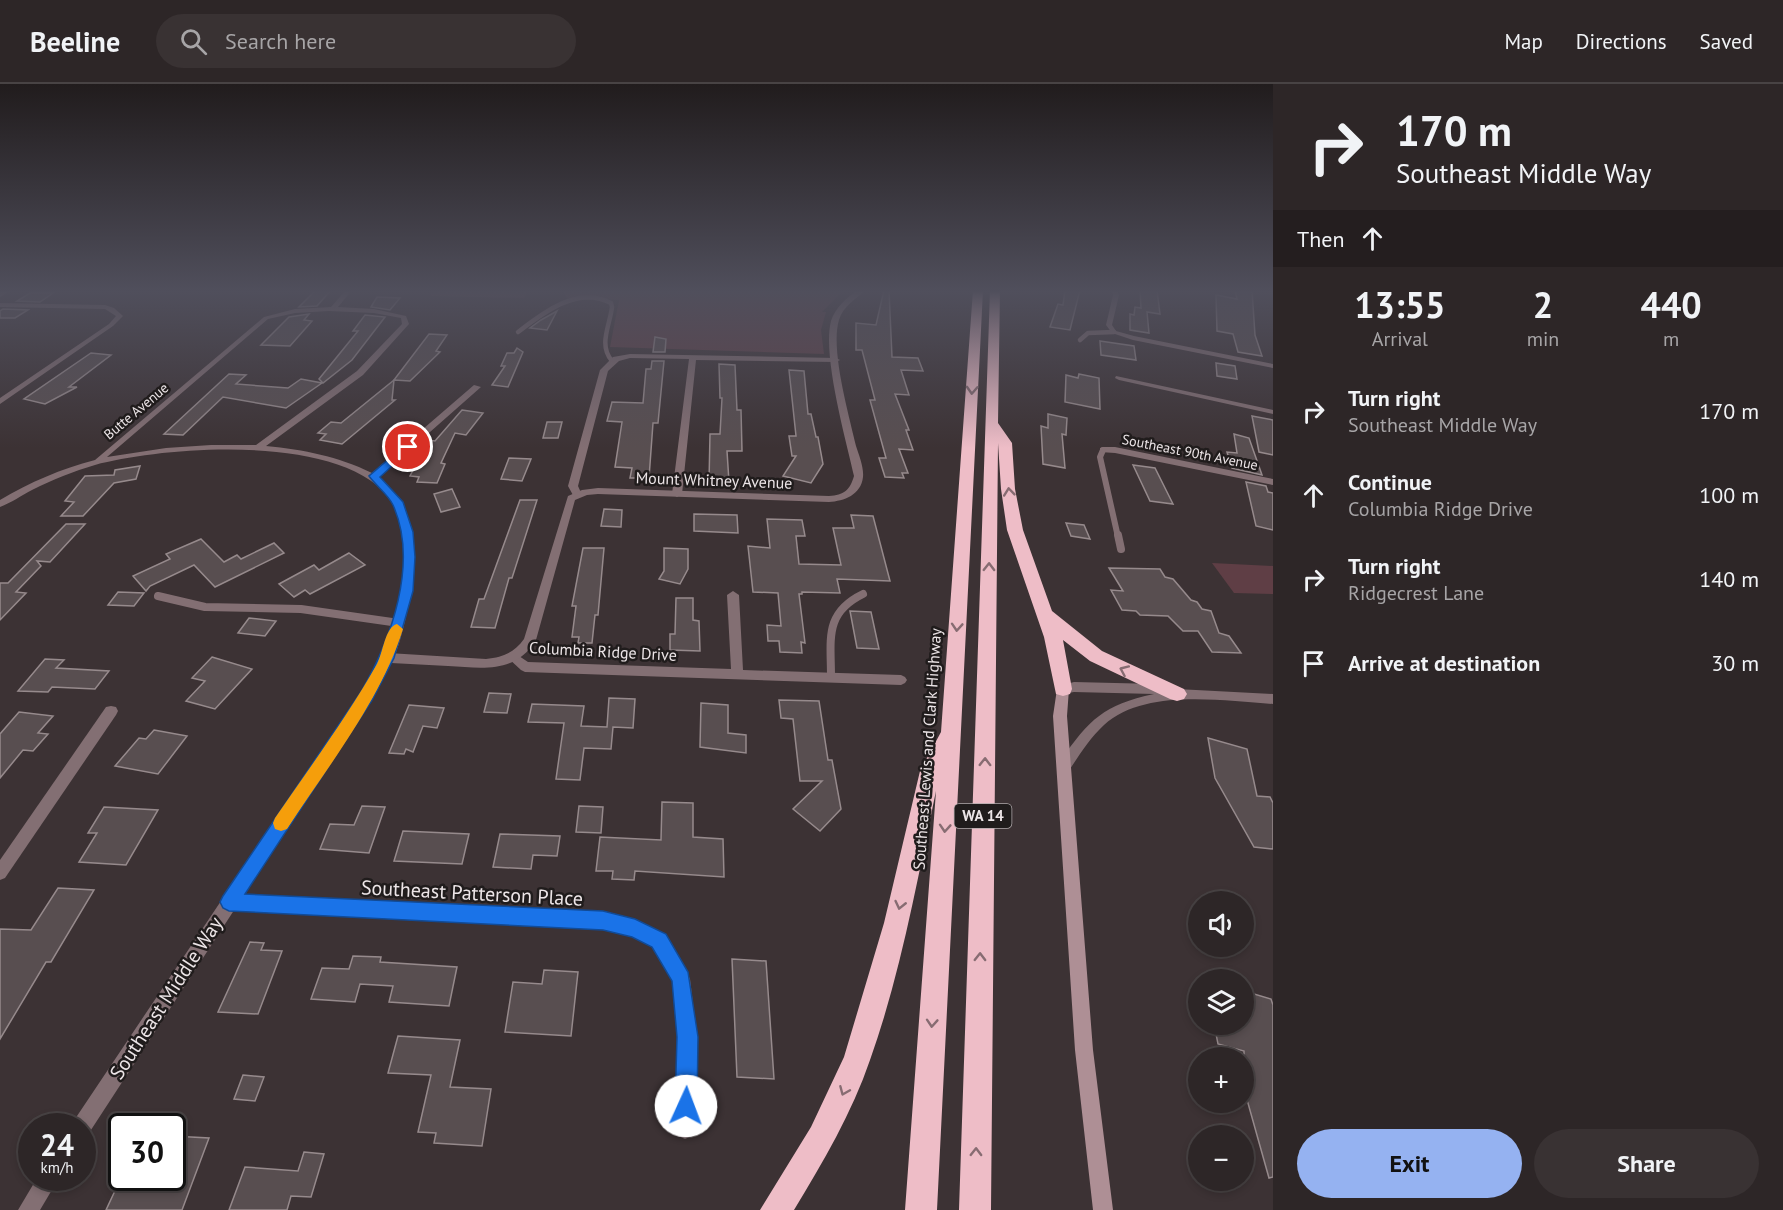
<!DOCTYPE html>
<meta charset="utf-8">
<style>
:root{--surface:#2d2627;--page:#393233;--text:#f1f3f6;--muted:#a7a5a7;--line:#484344;--accent:#95b2f1}
body{margin:0;font-family:"PT Sans",sans-serif;background:var(--page);color:var(--text);height:100vh;display:flex;flex-direction:column;font-size:22px;white-space:nowrap}
*{box-sizing:border-box;margin:0}
p{font-size:20px;color:var(--muted)}
.icon{flex:none;width:33px;height:33px;fill:none;stroke:currentColor;stroke-width:2;stroke-linecap:round;stroke-linejoin:round}
.map{position:relative;flex:1;overflow:hidden}
.details{display:flex;flex-direction:column;background:var(--surface);width:510px}
.details>*{flex:none}
.top-card{background:#2d2627;color:var(--text);overflow:hidden}
.fabs{position:absolute;left:1188px;top:807px;display:grid;gap:12px}
.fabs a{display:grid;place-items:center;width:66px;height:66px;border-radius:50%;background:var(--surface);box-shadow:0 3px 9px #0003,0 0 0 2px var(--line);font-size:30px}
.speed{position:absolute;left:18px;top:1029px;display:flex;gap:12px;font-size:30px;font-weight:700;text-align:center}
.speed>*{display:grid;place-content:center;width:78px;height:78px;border-radius:50%;background:var(--surface);box-shadow:0 3px 9px #0003,0 0 0 2px var(--line);line-height:1}
.speed small{font-size:15px;font-weight:400}
.speed .limit{border:3px solid #111;border-radius:9px;background:#fff;color:#111}
.pin{position:absolute;display:grid;place-items:center;width:51px;height:51px;color:#fff;margin:-26px;border:3px solid #fff;border-radius:50%;box-shadow:0 2px 6px #0007}
.me{position:absolute;width:66px;margin:-33px;rotate:2deg;stroke-linejoin:round;filter:drop-shadow(0 0 4px #0008)}
.turn{display:flex;align-items:center;gap:21px;height:126px;padding:0 24px;font-size:27px}
.turn .icon{width:78px;height:78px;stroke-width:2.5}
.turn b{display:block;font-size:42px;line-height:51px}
.then{display:flex;align-items:center;height:57px;padding:0 24px;background:#0003;gap:12px;font-size:22px}
.eta{display:flex;justify-content:space-evenly;align-items:center;height:102px;text-align:center}
.eta b{font-size:36px;font-weight:700;line-height:42px}
.primary-button{display:flex;gap:12px;margin-top:auto;padding:12px 24px}
.primary-button a{flex:1;height:69px;border-radius:36px;background:var(--accent);color:#111;font-size:24px;font-weight:700;line-height:69px;text-align:center}
.primary-button a+a{background:var(--page);color:var(--text)}
ul{padding:0;list-style:none}
li{display:flex;align-items:center;gap:18px;height:84px;padding:0 24px}
li div{flex:1}
li b{display:block;font-size:22px}
li em{font-style:normal}
header{display:flex;align-items:center;gap:36px;box-sizing:border-box;height:84px;padding:0 30px;background:var(--surface);border-bottom:2px solid var(--line)}
header strong{font-size:28px}
nav{display:flex;gap:33px;margin-inline-start:auto;font-size:21px}
.search{width:420px;height:54px;background:var(--page);display:flex;align-items:center;gap:15px;box-sizing:border-box;padding:0 21px;border-radius:33px;color:var(--muted);font-size:22px}
main{display:flex;flex:1;min-height:0}
.map>svg:first-child{display:block}
.green{fill:#5f3e45}
.building{fill:#584e50;stroke:#968a8c;stroke-width:1.5}
.lines{fill:none;stroke-linecap:round;stroke-linejoin:round}
.service-far2{stroke:#836f73;stroke-width:4.5}
.service-far1{stroke:#836f73;stroke-width:6}
.service{stroke:#836f73;stroke-width:8}
.minor{fill:#836f73;fill-rule:evenodd}
.tertiary{fill:#836f73;fill-rule:evenodd}
.secondary{fill:#ae8f95;fill-rule:evenodd}
.motorway{fill:#eebdc7;fill-rule:evenodd}
.oneway{stroke:#876c72}
.route{fill:#1a73e8;stroke:#114b97;stroke-width:1.5}
.slow{fill:#f59e0b}
.labels{text-anchor:middle;stroke-width:5;stroke-linejoin:round;paint-order:stroke}
.far-street-label{font-size:14px;fill:#ece5e7;stroke:#201c1c}
.shield{fill:#201c1c;stroke:#afa9aa;stroke-width:1.5}
.shield-label{font-size:15px;font-weight:bold;fill:#ece5e7}
.street-label{font-size:16px;fill:#ece5e7;stroke:#201c1c}
.near-street-label{font-size:20px;fill:#ece5e7;stroke:#201c1c}
</style>
<header>
<strong>Beeline</strong>
<div class="search"><svg class="icon" aria-label="search" viewBox="0 0 24 24"><circle cx="10" cy="10" r="6"/><path d="M15 15l6 6"/></svg>Search here</div>
<nav><a>Map</a><a>Directions</a><a>Saved</a></nav>
</header>
<main>
<div class="map">
<svg width="1273" height="1126" viewBox="0 0 1273 1126">
<rect width="100%" height="100%" fill="#3c3234"/>
<g class="green">
<polygon points="433,206 529,206 524,214 430,212"/>
<polygon points="562,206 844,206 822,228 826,228 821,246 824,270 610,263 619,216 567,214"/>
<polygon points="1212,479 1273,482 1273,510 1234,509"/>
</g>
<g class="building">
<polygon points="316,206 331,206 317,222 299,223"/>
<polygon points="884,206 889,206 892,273 918,274 923,287 901,286 909,311 895,310 909,346 906,346 913,366 899,365 908,389 902,389 904,394 885,393 879,374 886,374 870,316 875,316 862,266 856,266 856,239 876,241"/>
<polygon points="1065,206 1080,206 1070,246 1050,243 1058,220 1063,221"/>
<polygon points="1140,206 1157,206 1160,230 1147,228 1149,249 1130,246 1130,230 1134,231 1135,223 1141,224"/>
<polygon points="1235,206 1252,206 1255,251 1262,272 1238,268 1233,250 1217,247 1216,211 1237,215"/>
<polygon points="30,209 53,209 40,218 17,217"/>
<polygon points="377,213 400,214 390,226 371,223"/>
<polygon points="3,225 28,226 15,234 0,234 0,227"/>
<polygon points="557,227 547,246 530,244 541,236"/>
<polygon points="309,230 304,236 312,237 290,262 261,261 289,233"/>
<polygon points="365,231 385,233 352,276 323,299 319,295 358,247 353,247"/>
<polygon points="429,250 447,251 436,267 440,268 410,297 394,296 392,316 395,316 342,360 320,356 326,350 318,349 331,338 341,339 394,296"/>
<polygon points="655,253 666,255 665,268 653,268"/>
<polygon points="1100,257 1134,262 1136,276 1101,271"/>
<polygon points="517,264 523,268 508,303 492,301 505,282 501,282 507,269 514,269"/>
<polygon points="91,269 111,271 69,303 77,303 45,320 24,315"/>
<polygon points="652,277 664,277 658,339 653,339 649,394 630,394 632,384 615,383 622,338 607,337 612,318 643,319 646,285 651,285"/>
<polygon points="1216,279 1235,282 1237,295 1217,292"/>
<polygon points="719,280 735,281 737,326 741,326 742,367 727,367 729,398 709,398 710,350 720,350 722,314 720,314"/>
<polygon points="789,286 804,287 808,330 811,330 816,353 818,353 823,380 811,399 783,392 796,372 792,372 789,352 796,352"/>
<polygon points="229,290 246,291 236,300 288,304 301,295 322,299 286,324 223,313 183,351 164,350"/>
<polygon points="1079,290 1099,294 1100,325 1065,318 1066,291 1078,294"/>
<polygon points="462,326 483,329 466,351 455,349 441,379 445,380 437,399 417,398 419,393 410,392 429,356 435,357"/>
<polygon points="1048,330 1067,334 1066,351 1062,350 1065,384 1043,380 1041,342 1048,344"/>
<polygon points="1252,332 1273,336 1273,371 1259,368"/>
<polygon points="547,338 562,338 558,354 543,354"/>
<polygon points="1234,350 1249,354 1262,391 1232,384 1227,368 1237,369"/>
<polygon points="509,374 531,375 522,397 501,395"/>
<polygon points="1133,381 1155,384 1173,420 1150,417"/>
<polygon points="140,382 136,395 114,399 83,432 61,432 74,418 65,417 85,392 114,391 115,386"/>
<polygon points="1246,398 1266,402 1268,408 1273,409 1273,446 1256,442"/>
<polygon points="452,405 460,423 441,428 434,410"/>
<polygon points="520,416 537,416 512,494 509,494 495,544 471,543 479,515 484,515"/>
<polygon points="604,425 622,426 621,443 601,442"/>
<polygon points="694,430 737,431 738,449 694,447"/>
<polygon points="851,431 873,432 890,497 837,495 840,509 802,508 802,510 799,510 805,559 801,558 802,569 780,568 779,557 768,557 767,541 781,542 778,509 753,508 748,462 770,464 767,435 802,436 805,452 796,452 799,480 841,481 833,444 854,444"/>
<polygon points="1066,439 1084,441 1090,455 1071,452"/>
<polygon points="66,440 85,440 50,478 37,477 41,482 16,508 26,509 0,536 0,499 8,499"/>
<polygon points="201,455 224,478 237,471 241,475 274,459 284,469 215,503 194,481 150,502 146,507 133,492 170,475 166,470"/>
<polygon points="583,464 604,464 598,531 595,531 592,559 578,559 579,553 572,553 576,522 572,522"/>
<polygon points="664,464 688,465 688,485 680,500 659,495 664,487"/>
<polygon points="349,469 365,481 310,510 305,506 294,513 279,500 314,481 319,486"/>
<polygon points="1109,484 1160,485 1165,493 1173,495 1191,516 1197,518 1202,525 1211,527 1219,549 1229,552 1241,569 1212,568 1198,547 1183,547 1168,532 1140,531 1136,527 1122,526 1111,506 1123,507"/>
<polygon points="118,508 144,509 134,522 108,521"/>
<polygon points="676,514 693,514 693,536 699,537 700,567 670,566 670,550 675,550"/>
<polygon points="850,527 871,528 879,565 857,564"/>
<polygon points="249,534 276,537 265,552 238,549"/>
<polygon points="212,573 252,585 215,625 186,617 205,597 192,594"/>
<polygon points="45,575 64,576 56,584 109,587 95,605 52,603 48,608 18,607"/>
<polygon points="489,609 511,610 507,629 484,628"/>
<polygon points="609,614 635,615 633,644 613,643 611,665 584,664 580,696 556,695 564,639 528,638 532,620 584,622 581,642 607,643"/>
<polygon points="779,616 819,617 828,676 832,676 841,725 820,747 793,725 822,697 800,697 793,635 781,634"/>
<polygon points="701,619 728,621 728,649 746,651 746,669 700,663"/>
<polygon points="409,621 444,624 437,644 423,642 413,668 406,665 404,670 389,669"/>
<polygon points="19,628 53,632 38,649 48,650 33,667 23,666 0,694 0,650"/>
<polygon points="154,646 187,652 158,690 115,682 139,654 146,655"/>
<polygon points="1208,654 1247,665 1257,712 1270,713 1273,719 1273,765 1254,763 1215,694"/>
<polygon points="662,718 693,719 693,753 723,755 724,793 635,787 634,796 612,795 613,787 596,787 600,753 661,756"/>
<polygon points="362,722 385,723 369,769 320,765 330,740 354,741"/>
<polygon points="579,722 603,723 601,749 576,748"/>
<polygon points="104,723 158,726 126,781 79,778 97,749 88,749"/>
<polygon points="403,747 469,750 462,780 394,777"/>
<polygon points="500,750 560,752 557,772 533,771 531,785 493,783"/>
<polygon points="58,804 94,806 51,878 46,878 0,955 0,845 31,846"/>
<polygon points="250,858 264,859 261,866 282,867 258,930 218,928"/>
<polygon points="353,872 381,873 380,878 457,883 449,922 389,918 393,902 360,900 355,918 311,915 322,884 349,885"/>
<polygon points="732,875 766,877 774,995 737,993"/>
<polygon points="544,886 578,888 571,952 505,948 513,898 542,900"/>
<polygon points="1244,907 1271,915 1273,921 1273,1093 1269,1094 1244,1005 1244,967 1218,960 1214,940 1244,940"/>
<polygon points="398,952 460,956 450,1003 491,1005 482,1062 434,1059 436,1049 418,1048 431,991 388,989"/>
<polygon points="243,991 264,993 255,1017 234,1015"/>
<polygon points="172,1052 209,1054 182,1126 106,1126 121,1094 172,1094"/>
<polygon points="304,1068 324,1070 311,1113 291,1112 287,1126 229,1126 245,1083 298,1087"/>
</g>
<g class="lines">
<g class="service-far2">
<path d="M518 248C544 228 577 202 611 219L612 223C610 241 598 261 612 277"/>
<polyline points="1080,256 1088,249 1114,248"/>
</g>
<polyline class="service-far1" points="1103,366 1100,373 1118,453"/>
<g class="service">
<polyline points="1118,451 1121,465"/>
<polyline points="158,512 205,523 301,525 399,539"/>
<path d="M831 593C831 555 824 529 863 510"/>
</g>
<g class="minor">
<path d="M346 206H352L338 223 374 225 406 232 409 240 363 291 266 362C305 366 337 372 372 389L474 301 481 303 379 393C423 430 418 482 406 533 402 548 399 564 392 577H384L382 574C395 532 419 460 393 419 348 348 166 362 95 381 74 387 52 396 32 406 22 411 11 419 0 423V416C30 398 61 385 95 376L264 233 295 225 331 223ZM329 227 374 229 401 234 402 240 357 287 256 361H211L166 364 107 373 268 235 295 229Z"/>
<polygon points="1111,206 1117,206 1119,211 1112,241 1116,247 1134,252 1273,280 1273,284 1133,256 1112,249 1106,241 1113,211"/>
<polygon points="0,219 105,221 114,224 123,232 113,242 0,320 0,314 109,240 116,232 105,225 0,223"/>
<polygon points="630,270 836,274 840,276 836,278 696,276 682,410 677,413 672,410 689,275 630,274 619,277 608,287 578,402 582,411 577,414 574,413 568,402 600,286 613,273"/>
<polygon points="1116,292 1273,326 1273,330 1119,296 1115,294"/>
<polygon points="1103,363 1115,363 1273,395 1273,401 1115,369 1100,368 1100,364"/>
<polygon points="733,507 739,511 743,586 901,591 905,593 907,596 905,599 901,601 525,588 521,586 507,573 513,568 528,578 731,585 727,511"/>
<polygon points="111,622 116,623 118,627 116,631 5,794 0,796 0,776 106,623"/>
<polygon points="229,810 603,829 635,836 665,851 687,889 690,895 697,953 695,1045 692,1052 685,1055 678,1052 675,1045 679,953 673,897 653,863 633,852 603,845 229,826 223,824 221,818 223,812"/>
</g>
<g class="tertiary">
<polygon points="4,206 12,206 0,213 0,208"/>
<path d="M858 206H866C856 215 843 222 839 236 830 265 849 331 856 362 859 371 864 384 863 393 861 411 844 417 829 418L598 410 587 411 575 416 536 556C515 590 483 584 448 582 429 581 410 580 391 579L371 616 89 1049 82 1052V1042H72L75 1035 361 608 384 571 388 569 486 575C503 573 514 569 524 555L568 412 582 406 598 404 829 412C844 411 850 406 854 392 846 356 822 271 831 237 835 224 847 213 858 206Z"/>
<path d="M1074 598 1156 600 1177 605 1273 610V620C1222 617 1145 604 1104 641 1090 654 1080 670 1070 685L1065 687 1060 685 1058 681 1060 677C1090 635 1103 621 1154 610L1074 608 1063 610 1059 608 1057 605 1059 602Z"/>
<polygon points="37,1094 59,1094 40,1126 18,1126"/>
</g>
<polygon class="secondary" points="1063,600 1067,602 1069,605 1067,632 1093,966 1113,1126 1093,1126 1075,966 1053,632 1057,605 1059,602"/>
<g class="motorway">
<path d="M973 206H983L937 1126H905L936 707C917 797 901 889 870 976 852 1029 823 1078 794 1126H760L811 1043 844 973 884 839 920 687 941 648Z"/>
<polygon points="990,206 1000,206 998,339 1012,359 1015,405 1023,446 1052,527 1102,567 1184,605 1187,610 1184,615 1177,617 1170,615 1090,577 1063,556 1072,605 1070,610 1063,612 1056,610 1044,553 1007,446 1001,405 998,359 991,1126 959,1126"/>
</g>
</g>
<defs><path id="oneway-chevron" d="M-2-3.5L2.5 0L-2 3.5" fill="none" stroke-width="1.6" stroke-linecap="round" stroke-linejoin="round" transform="scale(1.5)"/></defs>
<g class="oneway">
<use href="#oneway-chevron" transform="translate(972 306) rotate(93)"/>
<use href="#oneway-chevron" transform="translate(1009 408) rotate(-96)"/>
<use href="#oneway-chevron" transform="translate(989 483) rotate(-89)"/>
<use href="#oneway-chevron" transform="translate(957 543) rotate(94)"/>
<use href="#oneway-chevron" transform="translate(1124 586) rotate(-156)"/>
<use href="#oneway-chevron" transform="translate(985 678) rotate(-89)"/>
<use href="#oneway-chevron" transform="translate(945 744) rotate(94)"/>
<use href="#oneway-chevron" transform="translate(900 821) rotate(103)"/>
<use href="#oneway-chevron" transform="translate(980 873) rotate(-89)"/>
<use href="#oneway-chevron" transform="translate(932 939) rotate(94)"/>
<use href="#oneway-chevron" transform="translate(844 1007) rotate(113)"/>
<use href="#oneway-chevron" transform="translate(976 1068) rotate(-89)"/>
</g>
<linearGradient id="sky" x2="0" y2="1"><stop stop-color="#211c1d"/><stop offset="0.57" stop-color="#504f5c"/><stop offset="1" stop-color="#504f5c" stop-opacity="0"/></linearGradient>
<rect width="1273" height="364" fill="url(#sky)"/>
<path class="route" d="M405 361 413 363 380 393 403 418 413 448 415 473 413 507 394 574 372 616 245 810 603 827 635 835 666 850 688 888 698 953 697 1022 693 1030 686 1033 678 1030 675 1022 677 953 672 897 652 863 632 853 603 846 229 827 223 824 220 818 223 812 361 608C391 556 419 479 393 421 388 410 376 402 369 392Z"/>
<path class="slow" d="M397 540 403 545C381 616 328 682 287 745L281 747 275 745 273 739 275 734C310 683 347 633 377 580 383 569 385 543 397 540Z"/>
<g class="labels">
<g class="far-street-label">
<text transform="translate(136 327) rotate(-40)" y="5">Butte Avenue</text>
<text transform="translate(1190 368) rotate(11)" y="5">Southeast 90th Avenue</text>
</g>
<rect class="shield" x="954.5" y="720" width="57" height="24" rx="4.5"/>
<g class="shield-label">
<text x="983" y="737">WA 14</text>
</g>
<g class="street-label">
<text transform="translate(714 396) rotate(2)" y="6">Mount Whitney Avenue</text>
<text transform="translate(603 567) rotate(3)" y="6">Columbia Ridge Drive</text>
<text transform="translate(927 665) rotate(-86)" y="6">Southeast Lewis and Clark Highway</text>
</g>
<g class="near-street-label">
<text transform="translate(472 809) rotate(3)" y="7">Southeast Patterson Place</text>
<text transform="translate(166 914) rotate(-57)" y="7">Southeast Middle Way</text>
</g>
</g>
</svg>
<div class="fabs">
<a><svg class="icon" aria-label="sound" viewBox="0 0 24 24"><path d="M4 9h4l5-4v14l-5-4H4zM17 9q2 3 0 6"/></svg></a>
<a><svg class="icon" aria-label="layers" viewBox="0 0 24 24"><path d="M12 4l9 5-9 5-9-5zM3 14l9 5 9-5"/></svg></a>
<a>+</a>
<a>−</a>
</div>
<div class="speed"><div>24<small>km/h</small></div><div class="limit">30</div></div>
<div class="pin" style="left:408px;top:363px;background:#d93025"><svg class="icon" aria-label="arrive" viewBox="0 0 24 24"><path d="M6 21V4h12l-3 4 3 4H6"/></svg></div>
<svg class="me" style="left:686px;top:1022px" viewBox="-20 -20 40 40"><circle r="19" fill="#fff"/><path d="M0-13L10 11 0 6-10 11z" fill="#1a73e8"/></svg>
</div>
<section class="details">
<div class="top-card">
<div class="turn"><svg class="icon" aria-label="right" viewBox="0 0 24 24"><path d="M7 20v-9h11M14 6l5 5-5 5"/></svg><div><b>170 m</b>Southeast Middle Way</div></div>
<div class="then">Then<svg class="icon" aria-label="ahead" viewBox="0 0 24 24"><path d="M12 20V5M6 11l6-6 6 6"/></svg></div>
</div>
<div class="eta">
<div><b>13:55</b><p>Arrival</p></div>
<div><b>2</b><p>min</p></div>
<div><b>440</b><p>m</p></div>
</div>
<ul>
<li><svg class="icon" aria-label="right" viewBox="0 0 24 24"><path d="M7 20v-9h11M14 6l5 5-5 5"/></svg><div><b>Turn right</b><p>Southeast Middle Way</p></div><em>170 m</em></li>
<li><svg class="icon" aria-label="ahead" viewBox="0 0 24 24"><path d="M12 20V5M6 11l6-6 6 6"/></svg><div><b>Continue</b><p>Columbia Ridge Drive</p></div><em>100 m</em></li>
<li><svg class="icon" aria-label="right" viewBox="0 0 24 24"><path d="M7 20v-9h11M14 6l5 5-5 5"/></svg><div><b>Turn right</b><p>Ridgecrest Lane</p></div><em>140 m</em></li>
<li><svg class="icon" aria-label="arrive" viewBox="0 0 24 24"><path d="M6 21V4h12l-3 4 3 4H6"/></svg><div><b>Arrive at destination</b></div><em>30 m</em></li>
</ul>
<div class="primary-button"><a>Exit</a><a>Share</a></div>
</section>
</main>
